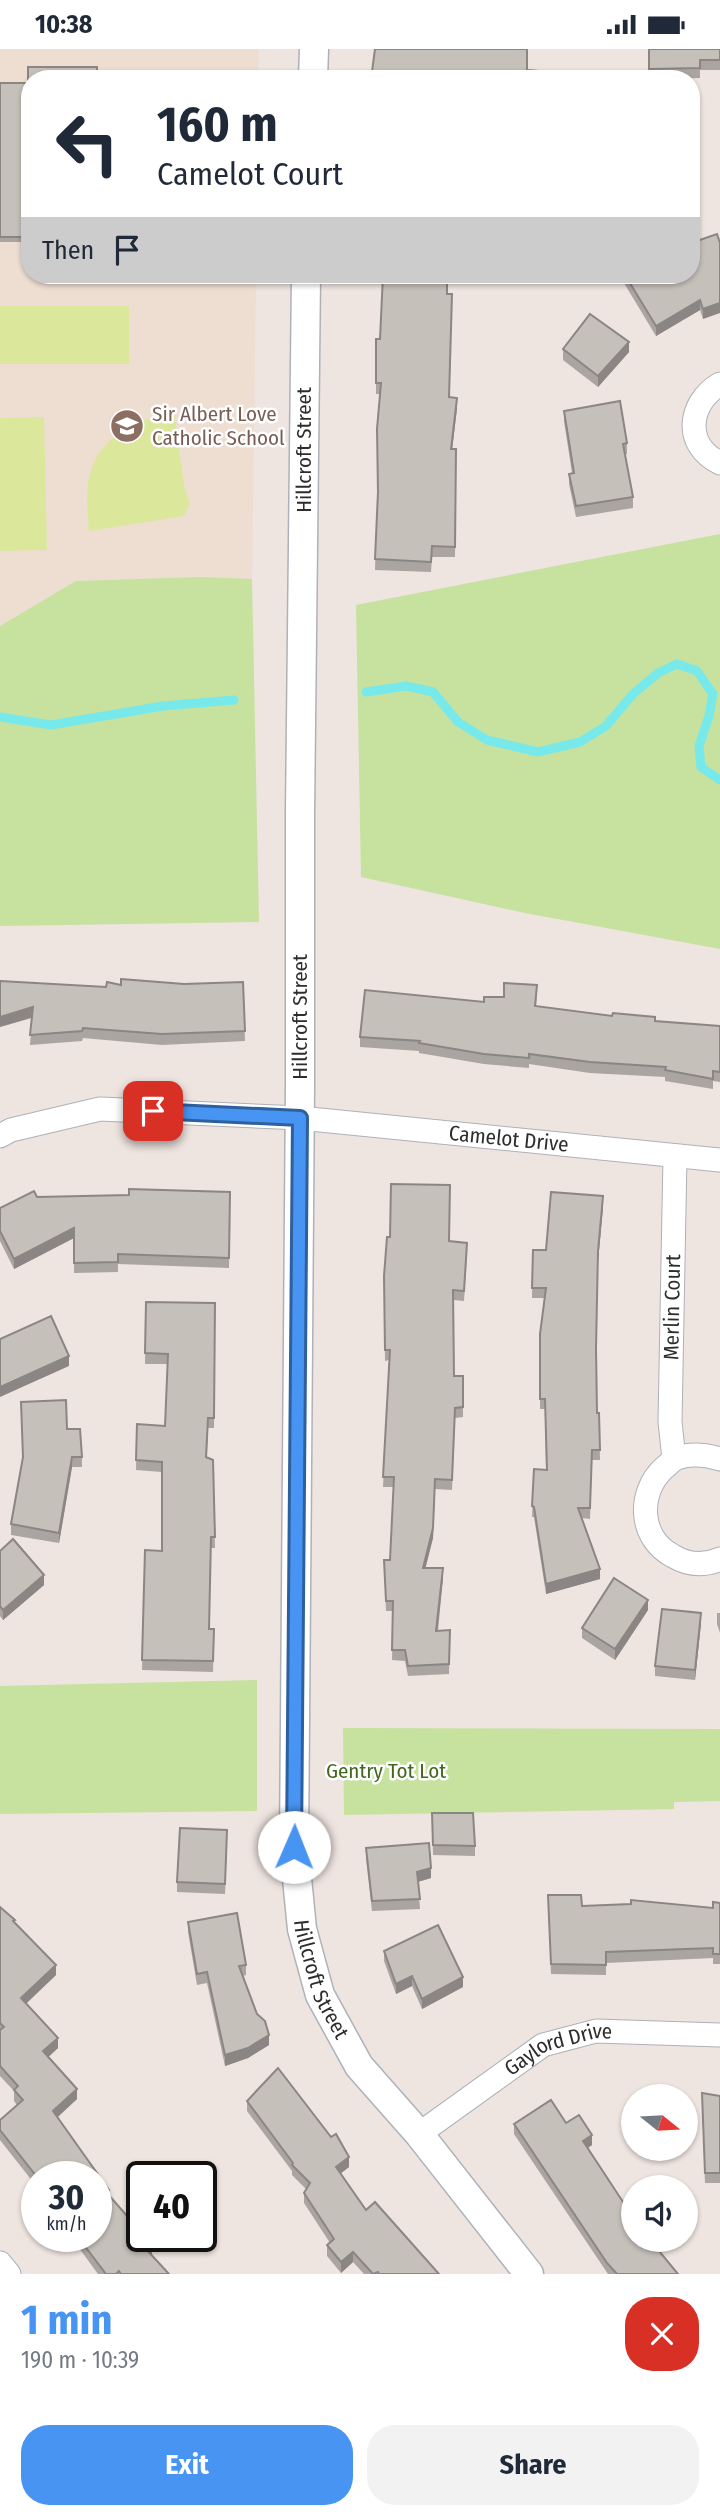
<!DOCTYPE html>
<meta charset="utf-8">
<style>
:root{--surface:#fff;--page:#f2f2f3;--text:#1f2937;--muted:#747a83;--accent:#4894f3}
body{margin:0;font-family:"Fira Sans Condensed",sans-serif;background:var(--page);color:var(--text);height:100vh;display:flex;flex-direction:column;font-size:26px;white-space:nowrap}
*{box-sizing:border-box;margin:0}
p{font-size:23px;color:var(--muted)}
.icon{flex:none;width:38px;height:38px;fill:none;stroke:currentColor;stroke-width:2;stroke-linecap:round;stroke-linejoin:round}
.map{position:relative;height:2225px;overflow:hidden}
.drawer{display:flex;flex-direction:column;background:var(--surface);flex:1}
.drawer>*{flex:none}
.guide{position:absolute;left:21px;top:21px;width:679px;height:214px;border-radius:28px;box-shadow:0 2px 5px #0004;background:#fff;color:var(--text);overflow:hidden}
.needle{width:46px;rotate:108deg}
.controls{position:absolute;left:621px;top:2035px;display:grid;gap:14px}
.controls a{display:grid;place-items:center;width:77px;height:77px;border-radius:50%;background:var(--surface);box-shadow:0 2px 5px #0004;font-size:35px}
.speed{position:absolute;left:21px;top:2112px;display:flex;gap:14px;font-size:35px;font-weight:700;text-align:center}
.speed>*{display:grid;place-content:center;width:91px;height:91px;border-radius:50%;background:var(--surface);box-shadow:0 2px 5px #0004;line-height:1}
.speed small{font-size:18px;font-weight:400}
.speed .limit{border:4px solid #111;border-radius:10px;background:#fff;color:#111}
.pin{position:absolute;display:grid;place-items:center;width:60px;height:60px;color:#fff;margin:-30px;border-radius:14px;box-shadow:0 4px 10px #0006}
.me{position:absolute;width:77px;margin:-38px;rotate:1deg;stroke-linejoin:round;filter:drop-shadow(0 0 5px #0008)}
.turn{display:flex;align-items:center;gap:24px;height:147px;padding:0 21px;font-size:32px}
.turn .icon{width:91px;height:91px;stroke-width:2.5}
.turn b{display:block;font-size:49px;line-height:60px}
.then{display:flex;align-items:center;height:66px;padding:0 21px;background:#0003;gap:14px;font-size:26px}
.round{display:grid;place-items:center;flex:none;width:74px;height:74px;border-radius:28px;background:var(--page)}
.headline{display:flex;align-items:center;justify-content:space-between;height:119px;padding:0 21px}
h1{font-size:42px;font-weight:700;line-height:52px;color:var(--accent)}
.button{display:flex;gap:14px;margin-top:auto;padding:14px 21px}
.button a{flex:1;height:80px;border-radius:28px;background:var(--accent);color:#fff;font-size:28px;font-weight:700;line-height:80px;text-align:center}
.button a+a{background:var(--page);color:var(--text)}
.status{display:flex;justify-content:space-between;align-items:center;height:49px;padding:0 35px;background:var(--surface);direction:ltr}
.status svg{height:19px;fill:currentColor}
.map>svg:first-child{display:block}
.education{fill:#eeddd1}
.green{fill:#c7e19f}
.pitch{fill:#dbe89c}
.lines{fill:none;stroke-linecap:round;stroke-linejoin:round}
.stream{stroke:#78e9ea;stroke-width:9}
.minor-casing{stroke:#adb2b8;stroke-width:25}
.tertiary-casing{stroke:#adb2b8;stroke-width:31}
.minor{stroke:#fff;stroke-width:23}
.tertiary{stroke:#fff;stroke-width:28}
.wall{fill:#aaa5a1}
.shaded-wall{fill:#8b8683}
.building{fill:#c6c0bb;stroke:#8b8683;stroke-width:2}
.route-casing{stroke:#2f609e;stroke-width:18}
.route{stroke:#4894f3;stroke-width:12}
.labels{text-anchor:middle;stroke-width:5;stroke-linejoin:round;paint-order:stroke}
.education-label{font-size:21px;fill:#785e54;stroke:#fff;text-anchor:start}
.street-label{font-size:21px;fill:#2d2d2d;stroke:#fff}
.park-label{font-size:21px;fill:#41691e;stroke:#fff}
</style>
<div class="status"><b>10:38</b><svg viewBox="0 0 49 12"><path d="M0 12V9h3v3zM5 12V6h3v6zM10 12V3h3v9zM15 12V0h3v12zM26 1h20v11H26zM47 4h2v5h-2z"/></svg></div>
<div class="map">
<svg width="720" height="2225" viewBox="0 0 720 2225">
<rect width="100%" height="100%" fill="#eee4e0"/>
<polygon class="education" points="0,0 259,0 258,30 30,30 30,226 256,226 252,530 200,528 77,532 0,577"/>
<g class="green">
<polygon points="720,485 720,900 525,864 361,828 356,556"/>
<polygon points="200,528 252,530 259,873 0,877 0,577 76,532"/>
<polygon points="257,1631 257,1762 0,1765 0,1637"/>
<polygon points="343,1679 720,1680 720,1752 674,1753 674,1760 344,1766"/>
</g>
<g class="pitch">
<rect x="0" y="257" width="129" height="58"/>
<path d="M174 364 185 441 190 454 184 467 89 482C85 436 84 404 128 379 144 371 157 366 174 364Z"/>
<polygon points="44,368 47,501 0,502 0,369"/>
</g>
<g class="lines">
<g class="stream">
<polyline points="366,643 406,637 433,643 458,673 487,691 538,703 580,693 606,677 633,645 658,624 677,615 697,622 713,645 709,667 699,697 701,718 720,731"/>
<polyline points="0,668 51,676 163,657 234,651"/>
</g>
<g class="minor-casing">
<g id="minor">
<path d="M720 335C688 354 683 396 720 414"/>
<path id="s1" d="M0 1087 11 1081 100 1060 300 1069 720 1111"/>
<path id="s2" d="M674 1410 670 1373 675 1107"/>
<path d="M720 1410C706 1406 691 1404 677 1409 672 1411 668 1416 664 1419 637 1444 639 1489 673 1507 688 1516 704 1517 720 1510"/>
<path id="s3" d="M419 2085 543 1996 596 1982 720 1986"/>
<polyline points="0,2214 9,2225"/>
</g>
</g>
<g class="tertiary-casing">
<g id="tertiary">
<polyline points="313,30 314,0"/>
<path id="s4" d="M306 226 300 764V1036L294 1799 302 1880 320 1946 359 2017 419 2085 529 2225"/>
</g>
</g>
<use href="#minor" class="minor"/>
<use href="#tertiary" class="tertiary"/>
</g>
<g class="wall">
<polygon points="649,0 720,0 720,21 700,21 700,29 649,30"/>
<polygon points="30,30 30,209 25,209 25,193 0,193 0,34 28,34"/>
<polygon points="720,194 703,270 700,261 656,287 624,234 624,226 691,226"/>
<polygon points="447,245 450,348 457,359 452,400 456,400 455,508 432,508 431,523 375,521 380,345 376,345 376,290 380,290"/>
<polygon points="563,300 629,303 598,338 563,311"/>
<polygon points="564,362 627,394 627,405 625,405 633,448 633,459 576,468 569,435 569,425 572,424 564,372"/>
<polygon points="243,933 245,992 162,996 83,989 82,992 30,996 32,969 0,978 106,938 121,936 184,935"/>
<polygon points="537,946 536,957 655,972 720,977 720,1033 713,1032 713,1040 665,1032 665,1028 590,1024 529,1015 529,1019 484,1015 419,1004 419,1002 360,998 360,988 504,948"/>
<polygon points="230,1143 229,1219 118,1215 118,1223 74,1224 74,1189 14,1220 0,1192 0,1159 37,1148 129,1146"/>
<polygon points="603,1158 598,1212 596,1306 597,1364 599,1364 600,1411 592,1411 590,1470 582,1469 600,1530 546,1545 534,1468 532,1468 534,1420 546,1421 545,1360 540,1360 540,1285 545,1249 532,1249 533,1201 546,1201"/>
<polygon points="449,1192 467,1204 464,1252 453,1251 454,1327 463,1327 463,1368 455,1369 452,1441 435,1440 433,1489 425,1519 443,1529 438,1582 450,1581 449,1625 408,1627 405,1612 392,1611 393,1562 386,1562 384,1511 390,1511 394,1438 383,1438 389,1311 385,1312 384,1227"/>
<polygon points="146,1253 215,1254 214,1379 208,1379 207,1408 213,1411 215,1499 211,1499 209,1580 214,1580 213,1623 142,1621 145,1501 162,1502 162,1423 136,1421 137,1375 165,1377 168,1315 145,1315"/>
<polygon points="67,1380 82,1408 82,1418 72,1418 59,1494 11,1486 11,1475"/>
<polygon points="0,1502 44,1536 3,1571 0,1567"/>
<polygon points="648,1561 615,1611 582,1589 582,1579"/>
<polygon points="717,1564 720,1564 720,1584 717,1575"/>
<polygon points="701,1574 695,1631 655,1627 655,1617"/>
<polygon points="432,1764 475,1797 475,1807 433,1806"/>
<polygon points="227,1791 225,1845 177,1843 177,1833"/>
<polygon points="366,1799 431,1829 418,1833 420,1860 372,1862 366,1810"/>
<polygon points="720,1854 720,1915 713,1915 713,1909 606,1914 606,1926 551,1925 548,1856 713,1859"/>
<polygon points="0,1858 15,1873 56,1926 26,1955 58,1999 48,2008 77,2050 58,2068 109,2147 151,2206 169,2225 98,2225 71,2188 96,2188 37,2128 37,2138 0,2091 0,2071 17,2056 14,2052 14,2042 0,2027"/>
<polygon points="188,1873 246,1916 246,1926 243,1927 269,1996 248,2009 225,2017 207,1934 197,1936 188,1883"/>
<polygon points="384,1902 463,1938 422,1960 412,1937 396,1945 384,1912"/>
<polygon points="720,2047 720,2134 705,2134 702,2054"/>
<polygon points="247,2052 349,2118 340,2125 366,2161 439,2225 364,2225 353,2213 341,2224 327,2207 327,2196 330,2194 304,2154 304,2144 306,2140 292,2126 292,2122 247,2062"/>
<polygon points="566,2074 592,2096 588,2099 629,2167 678,2225 608,2225 514,2085 514,2075"/>
</g>
<g class="shaded-wall">
<polygon points="700,251 700,261 656,287 656,277"/>
<polygon points="720,254 720,264 703,270 703,260"/>
<polygon points="629,293 629,303 598,338 598,327"/>
<polygon points="457,349 457,359 451,410 451,400"/>
<polygon points="33,958 33,968 0,978 0,968"/>
<polygon points="603,1147 603,1158 598,1212 598,1202"/>
<polygon points="74,1179 74,1189 14,1220 14,1210"/>
<polygon points="69,1307 69,1317 0,1348 0,1338"/>
<polygon points="72,1408 72,1418 59,1494 59,1484"/>
<polygon points="435,1440 433,1489 423,1529 423,1519"/>
<polygon points="443,1519 443,1529 436,1593 436,1582"/>
<polygon points="600,1520 600,1530 546,1545 546,1535"/>
<polygon points="44,1526 44,1536 3,1571 3,1561"/>
<polygon points="648,1551 648,1561 615,1611 615,1600"/>
<polygon points="701,1564 701,1574 695,1631 695,1621"/>
<polygon points="431,1819 431,1829 417,1833 417,1823"/>
<polygon points="56,1916 56,1926 21,1959 21,1949"/>
<polygon points="412,1927 412,1937 396,1945 396,1935"/>
<polygon points="463,1928 463,1938 422,1960 422,1950"/>
<polygon points="269,1986 269,1996 248,2009 225,2017 225,2006"/>
<polygon points="58,1989 58,1999 43,2013 43,2002"/>
<polygon points="77,2040 77,2050 53,2072 53,2062"/>
<polygon points="592,2086 592,2096 583,2102 583,2092"/>
<polygon points="349,2108 349,2118 336,2128 336,2118"/>
<polygon points="152,2195 152,2205 146,2210 146,2200"/>
<polygon points="353,2203 353,2213 341,2224 341,2213"/>
</g>
<g class="building">
<polygon points="375,0 527,0 527,21 600,27 600,30 371,30"/>
<polygon points="649,0 720,0 720,11 700,11 700,19 649,20"/>
<polygon points="28,18 97,18 97,30 30,30 30,204 25,204 25,188 0,188 0,34 28,34"/>
<polygon points="717,185 720,194 720,254 703,260 700,251 656,277 625,226 691,226 691,194"/>
<polygon points="383,226 447,226 447,245 452,245 449,348 457,349 451,400 456,400 455,498 432,497 431,513 375,510 378,443 377,380 381,334 376,334 376,290 380,290"/>
<polygon points="590,265 629,293 598,327 563,300"/>
<polygon points="620,352 627,394 623,395 633,448 576,457 569,425 574,424 564,362"/>
<polygon points="121,930 184,935 243,933 245,982 162,985 83,979 82,982 30,986 33,958 0,968 0,932 106,938 107,933 121,936"/>
<polygon points="504,934 537,936 535,957 612,967 613,964 655,968 655,972 720,977 720,1023 713,1022 713,1030 665,1021 666,1018 590,1013 529,1005 529,1009 484,1005 419,994 420,992 360,988 365,941 484,953 484,948 504,948"/>
<polygon points="391,1135 450,1136 449,1192 467,1194 464,1242 453,1241 454,1327 463,1327 463,1358 455,1359 452,1431 435,1430 433,1479 423,1519 443,1519 436,1582 450,1581 449,1615 408,1617 405,1601 392,1601 393,1552 386,1552 384,1511 390,1511 394,1428 383,1428 390,1301 385,1301 384,1227 387,1188 390,1188"/>
<polygon points="129,1140 230,1143 229,1209 118,1205 118,1213 74,1214 74,1179 14,1210 0,1182 0,1159 34,1142 37,1148 129,1146"/>
<polygon points="551,1143 603,1147 598,1202 596,1299 597,1364 599,1364 600,1401 592,1401 590,1459 578,1459 600,1520 546,1535 534,1458 532,1457 534,1420 547,1421 545,1350 540,1350 540,1285 546,1239 532,1239 533,1201 546,1201"/>
<polygon points="146,1253 215,1254 214,1369 208,1369 206,1408 213,1411 215,1488 211,1488 209,1580 214,1580 213,1612 142,1611 145,1501 162,1502 162,1413 136,1411 137,1375 165,1377 168,1305 145,1304"/>
<polygon points="51,1267 69,1307 0,1338 0,1290"/>
<polygon points="66,1351 67,1380 80,1380 82,1408 72,1408 59,1484 11,1475 23,1408 21,1353"/>
<polygon points="13,1490 44,1526 3,1561 0,1557 0,1502"/>
<polygon points="614,1529 648,1551 615,1600 582,1579"/>
<polygon points="662,1560 701,1564 695,1621 655,1617"/>
<polygon points="432,1764 473,1764 475,1797 433,1796"/>
<polygon points="180,1779 227,1781 225,1835 177,1833"/>
<polygon points="429,1794 431,1819 417,1823 420,1850 372,1852 366,1799"/>
<polygon points="548,1846 581,1846 582,1857 631,1855 631,1851 713,1859 713,1853 720,1854 720,1905 713,1905 713,1899 606,1903 606,1916 551,1915"/>
<polygon points="0,1858 15,1871 13,1872 56,1916 21,1949 58,1989 43,2002 77,2040 53,2062 109,2141 106,2143 142,2184 142,2188 145,2188 152,2195 146,2200 169,2225 121,2225 119,2222 116,2225 106,2225 78,2188 96,2188 96,2128 37,2128 0,2081 0,2071 23,2051 14,2041 18,2037 0,2017 0,1981 4,1978 0,1974"/>
<polygon points="237,1864 246,1916 239,1917 257,1965 265,1972 269,1986 248,1999 225,2006 207,1923 197,1925 188,1873"/>
<polygon points="438,1876 463,1928 422,1950 412,1927 396,1935 384,1902"/>
<polygon points="278,2019 331,2088 336,2085 349,2108 336,2118 366,2161 375,2153 439,2225 379,2225 378,2223 373,2225 353,2203 341,2213 327,2196 334,2190 304,2144 310,2134 292,2116 293,2114 247,2052"/>
<polygon points="702,2044 720,2047 720,2124 705,2124"/>
<polygon points="551,2051 566,2074 579,2066 592,2086 583,2092 629,2162 627,2164 634,2172 634,2191 650,2191 678,2225 617,2225 607,2214 514,2075"/>
</g>
<g class="lines">
<g class="route-casing">
<polyline id="route" points="153,1062 300,1069 294,1798"/>
</g>
<use href="#route" class="route"/>
</g>
<defs>
<g id="school-disc" transform="scale(1.75)"><circle r="9.5" fill="#8d6e63" stroke="#fff"/><path d="M0-5L7-2L0 1L-7-2ZM-4 1L0 2.5L4 1V4Q0 6-4 4Z" fill="#fff"/></g>
</defs>
<g fill-rule="evenodd">
<use href="#school-disc" x="127" y="377"/>
</g>
<g class="labels">
<g class="education-label">
<text x="152" y="372">Sir Albert Love<tspan x="152" dy="24">Catholic School</tspan></text>
</g>
<g class="street-label">
<text transform="translate(304 401) rotate(-90)" y="7">Hillcroft Street</text>
<text transform="translate(300 968) rotate(-90)" y="7">Hillcroft Street</text>
<text dy="7" stroke="none"><textPath href="#s1" startOffset="514">Camelot Drive</textPath></text>
<text dy="7" stroke="none"><textPath href="#s2" startOffset="152">Merlin Court</textPath></text>
<text dy="7" stroke="none"><textPath href="#s4" startOffset="1708">Hillcroft Street</textPath></text>
<text dy="7" stroke="none"><textPath href="#s3" startOffset="166">Gaylord Drive</textPath></text>
</g>
<g class="park-label">
<text x="386" y="1729">Gentry Tot Lot</text>
</g>
</g>
</svg>
<div class="controls">
<a><svg class="needle" viewBox="-14 -14 28 28"><path d="M0-13l5 13h-10z" fill="#e53935"/><path d="M0 13l5-13h-10z" fill="#747a83"/></svg></a>
<a><svg class="icon" aria-label="sound" viewBox="0 0 24 24"><path d="M4 9h4l5-4v14l-5-4H4zM17 9q2 3 0 6"/></svg></a>
</div>
<div class="speed"><div>30<small>km/h</small></div><div class="limit">40</div></div>
<div class="pin" style="left:153px;top:1062px;background:#d93025"><svg class="icon" aria-label="arrive" viewBox="0 0 24 24"><path d="M6 21V4h12l-3 4 3 4H6"/></svg></div>
<svg class="me" style="left:294px;top:1798px" viewBox="-20 -20 40 40"><circle r="19" fill="#fff"/><path d="M0-13L10 11 0 6-10 11z" fill="#4894f3"/></svg>
<div class="guide">
<div class="turn"><svg class="icon" aria-label="left" viewBox="0 0 24 24"><path d="M17 20v-9H6M10 6l-5 5 5 5"/></svg><div><b>160 m</b>Camelot Court</div></div>
<div class="then">Then<svg class="icon" aria-label="arrive" viewBox="0 0 24 24"><path d="M6 21V4h12l-3 4 3 4H6"/></svg></div>
</div>
</div>
<section class="drawer">
<div class="headline"><div><h1>1 min</h1><p>190 m · 10:39</p></div><a class="round" style="background:#d93025;color:#fff"><svg class="icon" aria-label="close" viewBox="0 0 24 24"><path d="M6 6l12 12M18 6L6 18"/></svg></a></div>
<div class="button"><a>Exit</a><a>Share</a></div>
</section>
